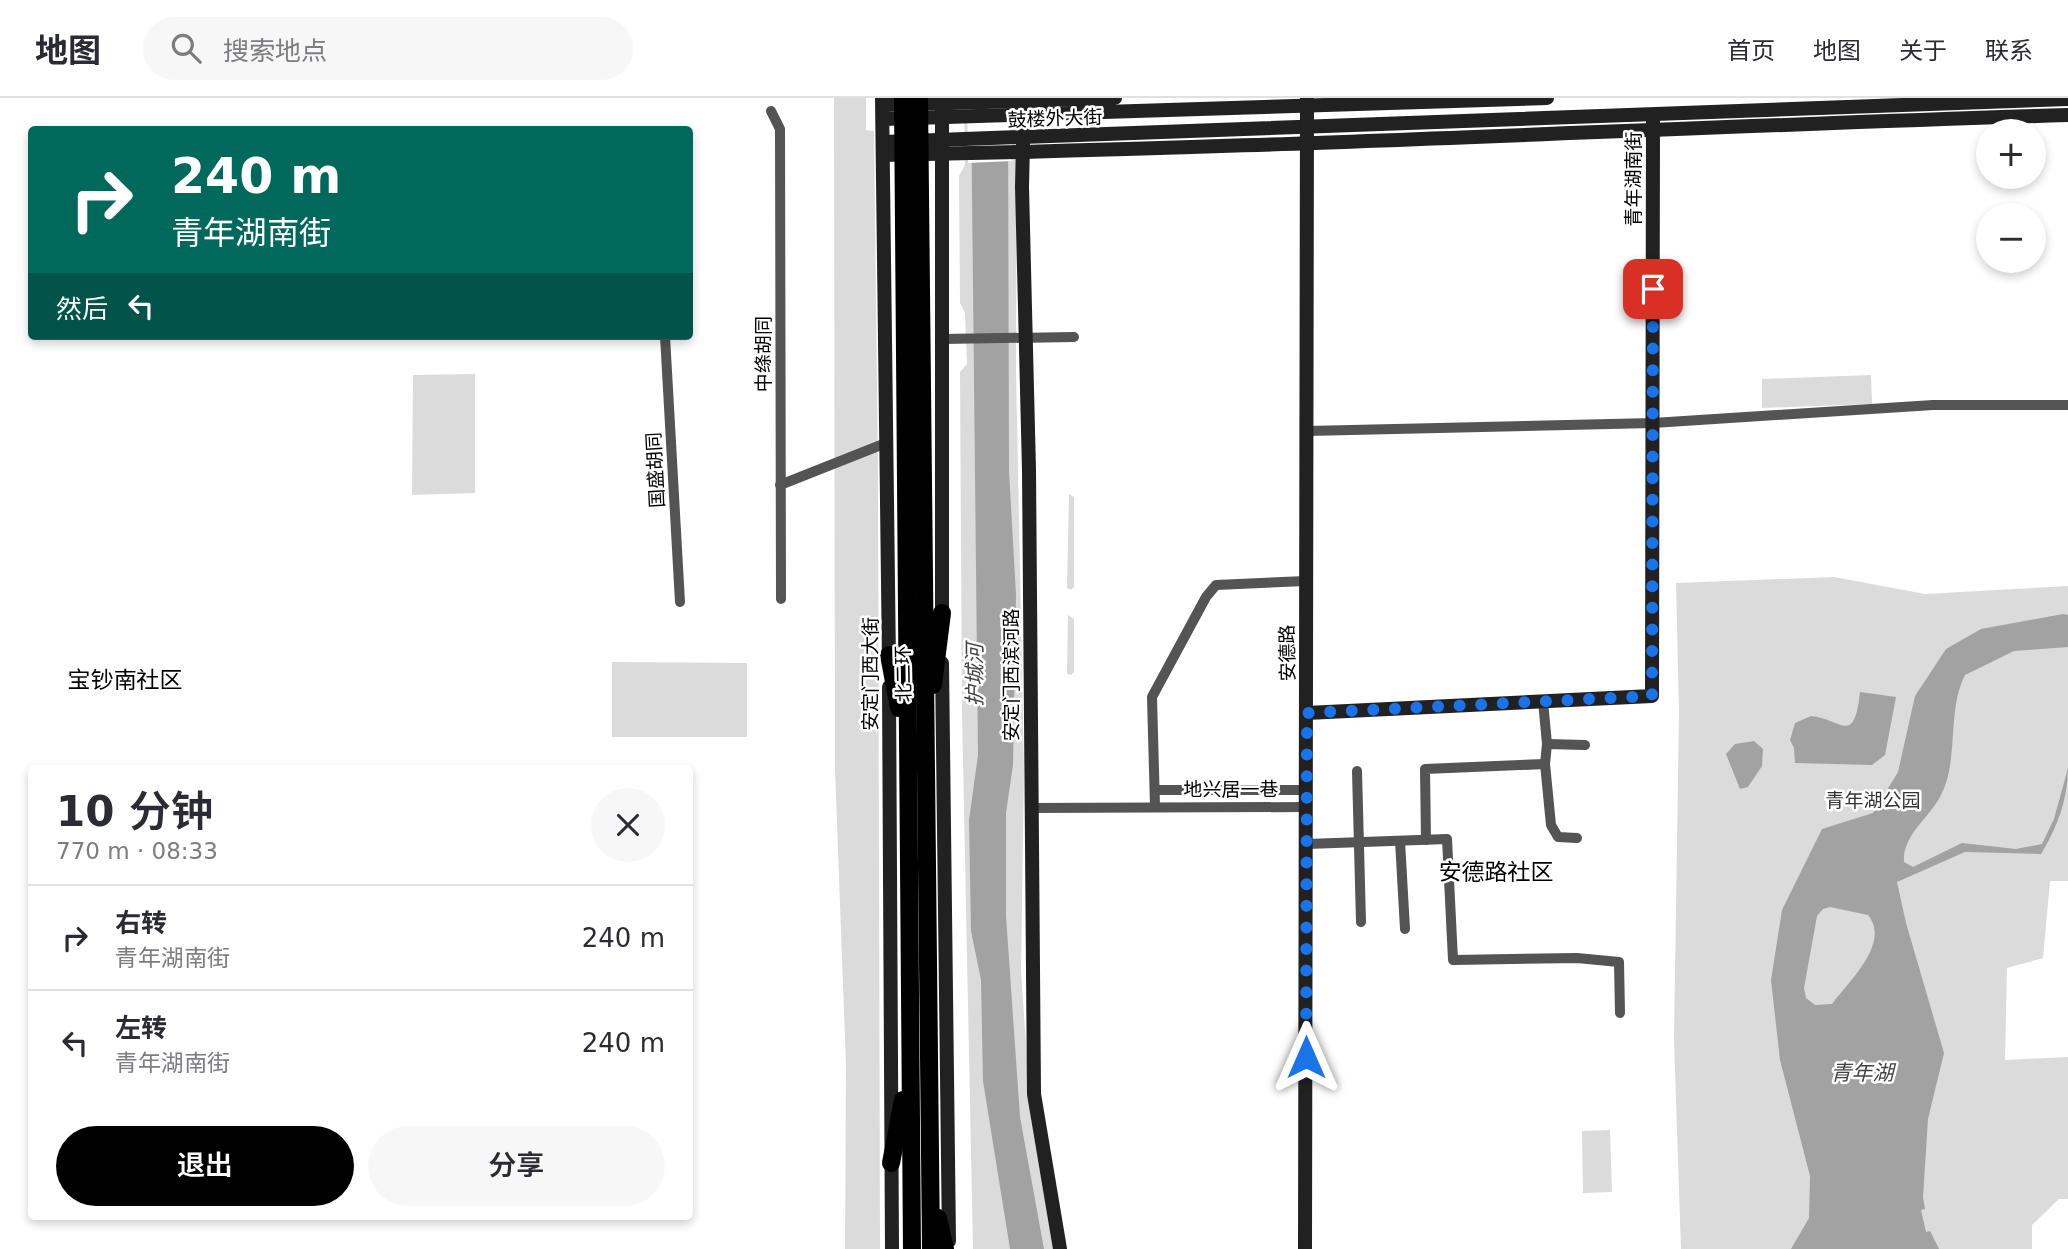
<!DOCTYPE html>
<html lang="zh">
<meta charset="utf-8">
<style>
:root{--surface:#fff;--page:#f7f7f7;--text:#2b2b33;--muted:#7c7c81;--line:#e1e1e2;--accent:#000}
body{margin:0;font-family:"DejaVu Sans","Noto Sans SC",sans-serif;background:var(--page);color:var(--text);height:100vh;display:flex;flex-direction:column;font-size:26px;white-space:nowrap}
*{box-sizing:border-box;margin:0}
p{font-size:23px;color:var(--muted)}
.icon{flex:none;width:38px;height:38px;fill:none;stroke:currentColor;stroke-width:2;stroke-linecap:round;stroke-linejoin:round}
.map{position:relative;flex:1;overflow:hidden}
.panel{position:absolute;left:28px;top:667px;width:665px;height:455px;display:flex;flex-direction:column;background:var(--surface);border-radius:7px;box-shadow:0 4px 10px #0003}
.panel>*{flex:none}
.banner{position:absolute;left:28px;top:28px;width:665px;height:214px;border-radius:7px;box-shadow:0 4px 10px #0003;background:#00695c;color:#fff;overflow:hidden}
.tools{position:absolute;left:1976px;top:21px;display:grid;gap:14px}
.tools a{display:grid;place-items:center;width:70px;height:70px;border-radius:50%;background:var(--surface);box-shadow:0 4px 10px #0003;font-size:35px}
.pin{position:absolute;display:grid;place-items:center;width:60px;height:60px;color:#fff;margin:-30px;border-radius:14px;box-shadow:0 4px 10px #0006}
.me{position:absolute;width:77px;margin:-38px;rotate:0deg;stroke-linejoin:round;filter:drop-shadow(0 0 5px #0008)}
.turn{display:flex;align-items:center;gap:24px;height:147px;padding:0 28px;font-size:32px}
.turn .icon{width:91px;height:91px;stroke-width:2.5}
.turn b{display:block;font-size:49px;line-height:60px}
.then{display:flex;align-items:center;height:66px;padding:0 28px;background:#0003;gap:14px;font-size:26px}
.round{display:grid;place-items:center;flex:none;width:74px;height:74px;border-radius:37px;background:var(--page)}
.summary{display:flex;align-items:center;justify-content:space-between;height:119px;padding:0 28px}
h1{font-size:42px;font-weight:600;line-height:52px}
.action{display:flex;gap:14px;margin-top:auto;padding:14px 28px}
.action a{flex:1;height:80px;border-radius:42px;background:var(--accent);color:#fff;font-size:28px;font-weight:600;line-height:80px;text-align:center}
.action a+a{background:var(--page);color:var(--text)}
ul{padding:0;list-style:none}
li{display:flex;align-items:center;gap:21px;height:105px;padding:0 28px;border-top:2px solid var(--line)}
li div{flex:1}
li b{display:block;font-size:26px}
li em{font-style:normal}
header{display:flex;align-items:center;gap:42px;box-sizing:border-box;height:98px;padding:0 35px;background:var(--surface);border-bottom:2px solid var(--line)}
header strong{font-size:33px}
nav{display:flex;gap:38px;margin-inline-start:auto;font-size:24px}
.search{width:490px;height:63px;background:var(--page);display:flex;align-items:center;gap:18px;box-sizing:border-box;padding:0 24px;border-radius:38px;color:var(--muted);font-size:26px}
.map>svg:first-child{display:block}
.green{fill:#dbdbdb}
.water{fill:#a2a2a2;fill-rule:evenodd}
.pier{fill:#fff}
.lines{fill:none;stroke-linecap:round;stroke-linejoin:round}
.street{stroke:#545454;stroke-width:10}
.secondary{stroke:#212121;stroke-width:14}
.highway{stroke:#000;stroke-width:18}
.route{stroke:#1a73e8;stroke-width:12;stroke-dasharray:0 21.6}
.labels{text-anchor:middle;stroke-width:5;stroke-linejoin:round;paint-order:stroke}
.street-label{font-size:19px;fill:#000;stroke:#fff}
.park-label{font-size:19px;fill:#323232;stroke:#fff}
.water-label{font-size:21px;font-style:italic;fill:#434343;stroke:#fff}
.quarter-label{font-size:23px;fill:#000;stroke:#fff}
</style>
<header>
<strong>地图</strong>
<div class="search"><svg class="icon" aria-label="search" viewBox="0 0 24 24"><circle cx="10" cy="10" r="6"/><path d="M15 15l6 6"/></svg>搜索地点</div>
<nav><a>首页</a><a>地图</a><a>关于</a><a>联系</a></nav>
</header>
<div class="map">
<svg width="2068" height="1151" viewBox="0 0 2068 1151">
<rect width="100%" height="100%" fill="#fff"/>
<g class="green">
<polygon points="834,0 866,0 866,32 874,33 878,368 880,1151 845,1151 846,967 835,671"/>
<polygon points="964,0 1017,0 1016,272 1024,673 1021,872 1031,1021 1053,1151 973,1151 962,614 960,274 967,266 965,215 960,205 959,78 965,67"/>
<polygon points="475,276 475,395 412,397 413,277"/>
<polygon points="1871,277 1872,306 1762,310 1762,281"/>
<polygon points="1069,396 1074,399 1074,489 1071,492 1067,490"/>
<polygon points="1834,479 1925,496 2068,488 2068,783 2050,783 2043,860 2007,870 2005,962 2068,959 2068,1101 2059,1101 2032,1127 2032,1151 1681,1151 1674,942 1679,614 1676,485"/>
<polygon points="1068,517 1074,521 1074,574 1071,577 1067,576"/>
<polygon points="612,564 747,565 747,639 612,639"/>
<polygon points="1610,1032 1612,1094 1583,1095 1582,1033"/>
</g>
<g class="water">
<polygon points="971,0 1008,0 1009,373 1016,497 1013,667 1006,715 1006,818 1020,1019 1044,1151 1010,1151 983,983 981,882 971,833 969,722 978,657"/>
<path d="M2063 516 2068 517V549L2014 553 1965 577C1946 615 1960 662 1940 699 1928 721 1902 738 1904 764L1913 769 1962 745 2016 751 2042 746 2054 721 2068 670C2068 701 2057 730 2041 756L1965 754 1897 784 1906 825 1944 955 1928 1021 1923 1099 1925 1111 1921 1112 1926 1134 1930 1133 1939 1151H1791L1809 1120 1810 1078 1780 962 1771 882 1782 812 1822 731 1873 715 1898 674 1915 598 1946 551 1981 531ZM1830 809 1868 817C1891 845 1849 883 1832 906L1815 907 1806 900 1804 890 1817 818 1823 811Z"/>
<path d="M1860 594 1896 599 1885 657 1872 667 1795 665 1794 650 1790 642 1795 625 1811 618C1842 621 1854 649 1860 594Z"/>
<polygon points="1754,643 1763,651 1762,668 1748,689 1740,691 1726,656 1735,646"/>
</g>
<polygon class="pier" points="967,0 1012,0 1012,63 968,65"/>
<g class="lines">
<g class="street">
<polyline points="771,13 780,31 781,501"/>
<polyline points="665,238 680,504"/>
<polyline points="942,241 1074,239"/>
<polyline points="1307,333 1653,325 1933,307 2068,307"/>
<polyline points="780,387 886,345"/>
<polyline points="1543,603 1547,646"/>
<polyline points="1545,666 1547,646 1585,647"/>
<polyline points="1357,673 1361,824"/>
<polyline points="1156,692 1306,692"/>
<polyline points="1155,708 1152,599 1206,499 1216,487 1306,483"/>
<polyline points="1031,710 1306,709"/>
<polyline points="1426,742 1425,671 1545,666 1551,727 1558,739 1577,740"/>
<polyline points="1400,743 1405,831"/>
<polyline points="1307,746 1447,741 1453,862 1577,860 1619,864 1620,915"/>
</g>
<g class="secondary">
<polyline points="882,0 889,565"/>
<polyline points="1024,0 1022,89 1029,372 1034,996 1060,1151"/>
<polyline points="883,7 1115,0"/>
<polyline points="883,21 1547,0"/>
<polyline points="883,44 2068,1"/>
<path d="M883 57C1278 50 1673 29 2068 17"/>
<polyline points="942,524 942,0"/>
<polyline points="942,565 949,1143"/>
<polyline points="889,589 892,1151"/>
<polyline points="1307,615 1652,598 1653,21"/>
<polyline points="1305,1151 1307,0"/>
</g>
<g class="highway">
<polyline points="903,0 912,1151"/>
<polyline points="919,0 931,1151"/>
<polyline points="889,557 899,610"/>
<polyline points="933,587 942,515"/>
<polyline points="891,1065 903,1002"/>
<polyline points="938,1120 945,1151"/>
</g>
</g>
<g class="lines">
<polyline class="route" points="1306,959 1307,615 1652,598 1653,191"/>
</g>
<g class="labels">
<g class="street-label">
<text transform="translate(1055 20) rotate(-2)" y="7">鼓楼外大街</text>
<text transform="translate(1633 81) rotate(-90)" y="7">青年湖南街</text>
<text transform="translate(763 256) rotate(-90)" y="7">中绦胡同</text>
<text transform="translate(655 372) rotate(-93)" y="7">国盛胡同</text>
<text transform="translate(1287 555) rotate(-91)" y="7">安德路</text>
<text transform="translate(870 576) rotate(-90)" y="7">安定门西大街</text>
<text transform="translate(903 576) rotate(-91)" y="7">北二环</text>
<text transform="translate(1011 577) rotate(-90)" y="7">安定门西滨河路</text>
<text x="1231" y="698">地兴居一巷</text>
</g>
<g class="park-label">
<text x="1873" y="709">青年湖公园</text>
</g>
<g class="water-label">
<text transform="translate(975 577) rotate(-90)" y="7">护城河</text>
<text x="1862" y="982">青年湖</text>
</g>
<g class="quarter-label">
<text x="125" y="590">宝钞南社区</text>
<text x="1496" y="782">安德路社区</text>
</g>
</g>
</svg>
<div class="tools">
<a>+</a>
<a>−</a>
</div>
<div class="pin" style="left:1653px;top:191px;background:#d93025"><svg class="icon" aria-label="arrive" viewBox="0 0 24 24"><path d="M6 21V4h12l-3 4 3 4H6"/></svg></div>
<svg class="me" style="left:1306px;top:959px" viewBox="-20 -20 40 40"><path d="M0-17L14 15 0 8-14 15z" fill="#1a73e8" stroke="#fff" stroke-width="4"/></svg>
<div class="banner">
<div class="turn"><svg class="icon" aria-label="right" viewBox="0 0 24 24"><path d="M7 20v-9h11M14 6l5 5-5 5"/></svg><div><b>240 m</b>青年湖南街</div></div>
<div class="then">然后<svg class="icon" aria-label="left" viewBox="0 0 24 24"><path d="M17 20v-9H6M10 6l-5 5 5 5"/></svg></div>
</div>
<section class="panel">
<div class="summary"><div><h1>10 分钟</h1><p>770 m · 08:33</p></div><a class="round"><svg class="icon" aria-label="close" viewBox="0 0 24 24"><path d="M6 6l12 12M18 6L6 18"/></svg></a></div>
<ul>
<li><svg class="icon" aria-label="right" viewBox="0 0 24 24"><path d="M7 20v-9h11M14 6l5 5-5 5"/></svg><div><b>右转</b><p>青年湖南街</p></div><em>240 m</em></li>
<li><svg class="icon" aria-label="left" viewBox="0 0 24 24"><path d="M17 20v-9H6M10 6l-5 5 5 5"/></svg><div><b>左转</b><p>青年湖南街</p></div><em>240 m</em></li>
</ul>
<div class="action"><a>退出</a><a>分享</a></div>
</section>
</div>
